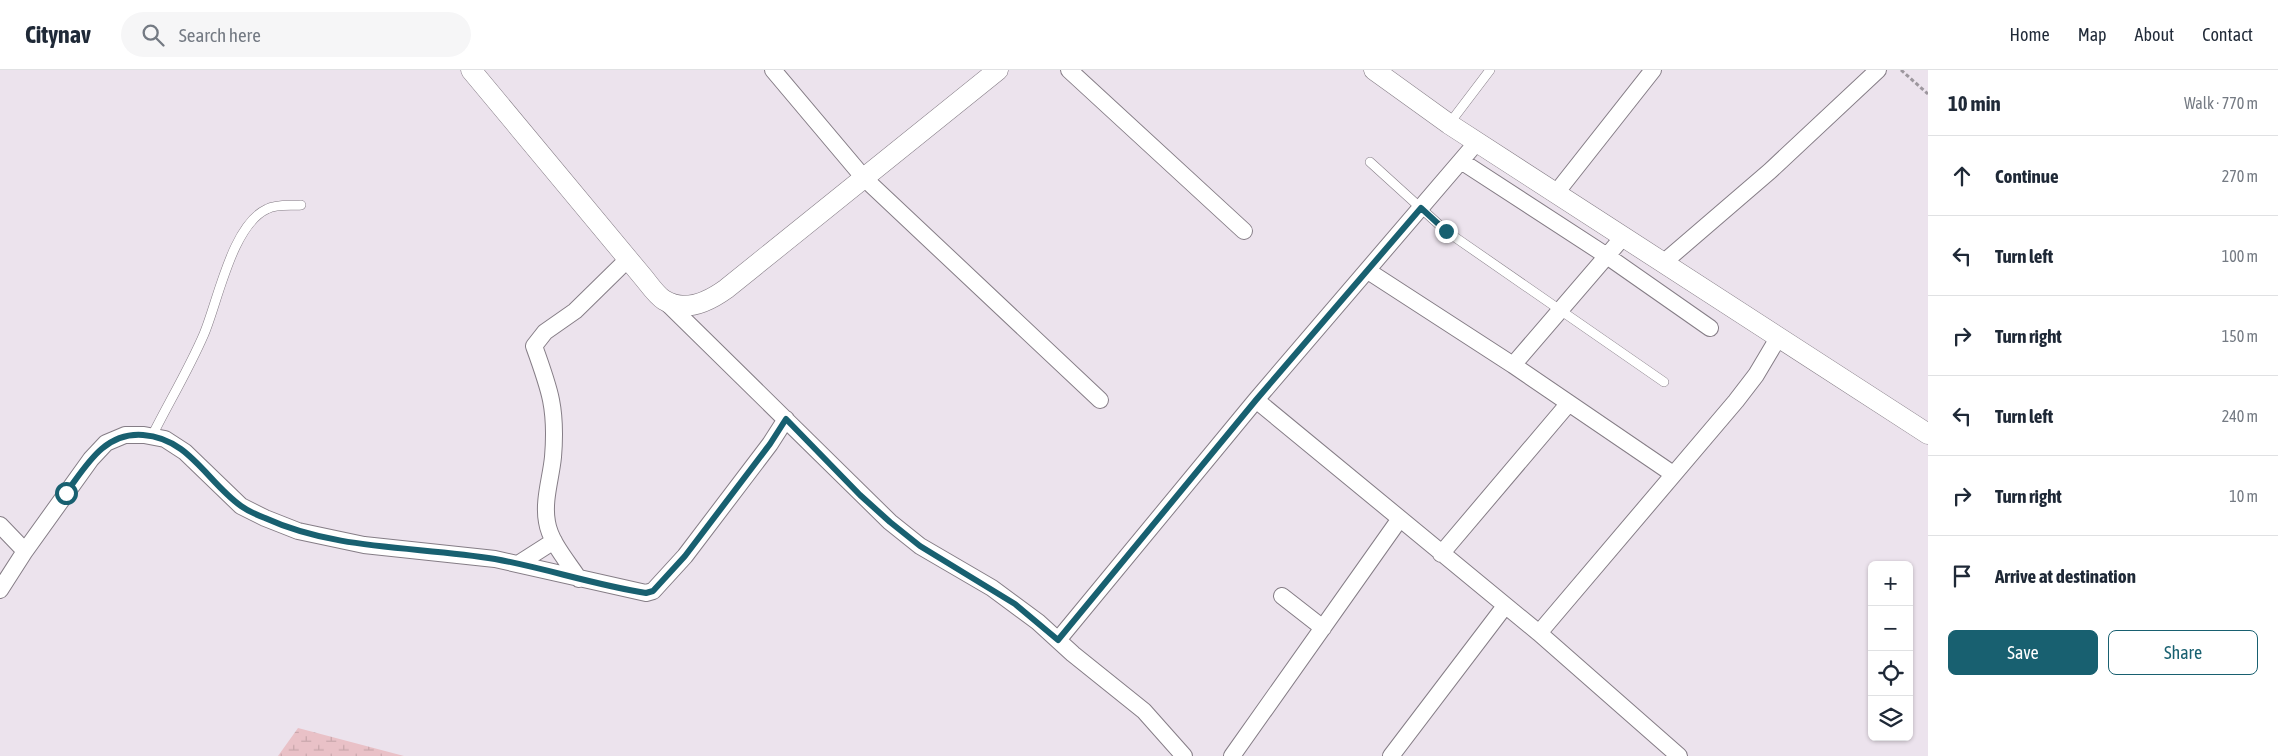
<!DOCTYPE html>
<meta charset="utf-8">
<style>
body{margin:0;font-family:"Asap Condensed",sans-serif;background:#f6f6f7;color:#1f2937}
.controls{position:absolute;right:15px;bottom:15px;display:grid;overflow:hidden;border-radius:8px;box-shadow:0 1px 4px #0004}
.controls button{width:45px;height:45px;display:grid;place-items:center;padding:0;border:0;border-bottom:1px solid #e0e1e3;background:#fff;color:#1f2937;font:25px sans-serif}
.stop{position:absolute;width:15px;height:15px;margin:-11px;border:4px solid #186070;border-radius:50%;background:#fff}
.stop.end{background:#186070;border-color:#fff;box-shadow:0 1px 5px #0008}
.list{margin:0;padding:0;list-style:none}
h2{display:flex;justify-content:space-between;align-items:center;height:65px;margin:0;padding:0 20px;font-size:21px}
h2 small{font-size:16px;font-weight:400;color:#747a83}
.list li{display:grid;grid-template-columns:32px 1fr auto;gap:15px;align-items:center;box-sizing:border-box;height:80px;padding:0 20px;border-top:1px solid #e0e1e3}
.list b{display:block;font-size:19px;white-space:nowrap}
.list em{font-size:16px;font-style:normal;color:#747a83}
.actions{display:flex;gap:10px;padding:15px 20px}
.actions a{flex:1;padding:11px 0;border:1px solid #186070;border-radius:8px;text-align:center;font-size:18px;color:#186070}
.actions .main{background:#186070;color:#fff}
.icon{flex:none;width:28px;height:28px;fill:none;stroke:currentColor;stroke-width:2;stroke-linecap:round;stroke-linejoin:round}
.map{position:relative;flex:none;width:1928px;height:686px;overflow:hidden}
header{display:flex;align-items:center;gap:30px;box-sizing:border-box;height:70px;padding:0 25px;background:#fff;border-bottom:1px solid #e0e1e3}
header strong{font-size:24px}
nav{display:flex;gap:28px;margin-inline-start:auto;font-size:18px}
.search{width:350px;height:45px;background:#f6f6f7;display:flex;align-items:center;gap:12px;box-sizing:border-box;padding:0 18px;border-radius:28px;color:#747a83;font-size:19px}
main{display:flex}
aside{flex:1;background:#fff}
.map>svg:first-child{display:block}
.wetland{fill:url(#wetland-marsh)}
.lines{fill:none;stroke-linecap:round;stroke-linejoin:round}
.service-casing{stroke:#857d86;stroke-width:10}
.minor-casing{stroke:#857d86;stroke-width:18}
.tertiary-casing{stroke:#857d86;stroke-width:21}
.path{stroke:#9d979e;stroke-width:3;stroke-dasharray:4 2.5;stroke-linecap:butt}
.service{stroke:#fff;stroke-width:9}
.minor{stroke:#fff;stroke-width:16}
.tertiary{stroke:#fff;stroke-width:20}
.route{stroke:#186070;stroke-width:6}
</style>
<header>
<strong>Citynav</strong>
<div class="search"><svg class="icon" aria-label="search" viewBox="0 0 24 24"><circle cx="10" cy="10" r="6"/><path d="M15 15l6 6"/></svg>Search here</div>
<nav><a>Home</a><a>Map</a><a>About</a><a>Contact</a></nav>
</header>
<main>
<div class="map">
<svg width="1928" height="686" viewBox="0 0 1928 686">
<defs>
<pattern id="wetland-marsh" width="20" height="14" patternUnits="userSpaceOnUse" patternTransform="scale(1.25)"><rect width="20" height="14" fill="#e9c1c7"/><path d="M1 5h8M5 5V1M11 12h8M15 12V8" fill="none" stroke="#c8a6ab"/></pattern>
</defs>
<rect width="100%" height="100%" fill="#ece3ed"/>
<!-- wetland -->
<path class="wetland" d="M 298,658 L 404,686 L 278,686 Z"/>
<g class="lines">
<!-- service casing -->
<g class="service-casing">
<path id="service" d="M 1449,54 L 1490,0
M 1370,92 L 1446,161 L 1664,312
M 152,366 C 169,332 189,299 204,264 C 218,231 232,155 267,139 C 276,134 291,136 301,135"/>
</g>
<!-- minor casing -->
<g class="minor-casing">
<path id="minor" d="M 773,0 L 864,108 L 1100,330
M 1069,0 L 1244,161
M 1461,91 L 1607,186 L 1710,258
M 1556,123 L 1653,0
M 1663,193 L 1770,101 L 1878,0
M 1368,201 L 1513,295 L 1673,404
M 665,231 L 890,452 L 920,476 L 992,518 L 1038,552 L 1073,584 L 1144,641 L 1184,686
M 1513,295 L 1624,166
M 1256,330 L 1539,563 L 1679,686
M 0,455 L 25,481
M 1441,484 L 1569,333
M 518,494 L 554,471
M 579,509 C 568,492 550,472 547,452 C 543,431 551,408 553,387 C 557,339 550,320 534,276 L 545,262 L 575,241 L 628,189
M 0,520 L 25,481 L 91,389 L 106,373 L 125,365 L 144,365 L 165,369 L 185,382 L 241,436 L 265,448 L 298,461 L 364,475 L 495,489 L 646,523 L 653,521 L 685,486 L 770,374 L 786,349
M 1282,526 L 1323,558
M 1539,563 L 1736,331 L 1756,305 L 1778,268
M 1058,570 L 1256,330 L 1477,72
M 1232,686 L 1399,450
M 1391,686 L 1505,536"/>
</g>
<!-- tertiary casing -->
<g class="tertiary-casing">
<path id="tertiary" d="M 471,0 L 643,207 C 649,214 656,225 664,230 C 685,243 708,232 726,219 L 998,0
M 1374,0 L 1449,54 L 1928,364"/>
</g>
<!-- path -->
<path class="path" d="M 1901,0 L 1928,24"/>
<!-- service -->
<use href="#service" class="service"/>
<!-- minor -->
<use href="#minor" class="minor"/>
<!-- tertiary -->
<use href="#tertiary" class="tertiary"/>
</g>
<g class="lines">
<!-- route -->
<path class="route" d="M 66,423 C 86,396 104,362 143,365 C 189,368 207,412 241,436 C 248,441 257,445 265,448 C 337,481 418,476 495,489 C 545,498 595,515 646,523 L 653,521 L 685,486 L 770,374 L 786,349 L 860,425 L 890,452 L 920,476 L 1015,534 L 1058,570 L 1256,330 L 1421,138 L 1446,161"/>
</g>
</svg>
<div class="controls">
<button>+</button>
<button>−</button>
<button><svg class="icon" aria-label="locate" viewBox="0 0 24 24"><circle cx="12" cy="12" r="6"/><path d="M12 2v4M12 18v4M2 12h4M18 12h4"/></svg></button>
<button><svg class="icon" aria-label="layers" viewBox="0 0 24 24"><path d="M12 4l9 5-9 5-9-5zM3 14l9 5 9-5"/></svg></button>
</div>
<div class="stop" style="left:66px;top:423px"></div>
<div class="stop end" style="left:1446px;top:161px"></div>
</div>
<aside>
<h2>10 min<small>Walk · 770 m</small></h2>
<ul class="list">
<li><svg class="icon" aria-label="ahead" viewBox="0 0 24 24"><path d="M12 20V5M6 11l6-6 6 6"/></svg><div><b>Continue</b></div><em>270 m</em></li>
<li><svg class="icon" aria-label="left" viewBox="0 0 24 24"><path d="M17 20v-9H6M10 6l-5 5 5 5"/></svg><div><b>Turn left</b></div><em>100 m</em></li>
<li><svg class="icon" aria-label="right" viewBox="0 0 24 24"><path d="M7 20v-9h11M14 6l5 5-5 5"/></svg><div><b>Turn right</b></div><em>150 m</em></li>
<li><svg class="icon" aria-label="left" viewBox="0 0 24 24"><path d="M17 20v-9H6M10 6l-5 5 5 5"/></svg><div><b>Turn left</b></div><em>240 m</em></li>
<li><svg class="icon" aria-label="right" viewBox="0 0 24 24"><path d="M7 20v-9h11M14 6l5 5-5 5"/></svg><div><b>Turn right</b></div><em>10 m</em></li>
<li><svg class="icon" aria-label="arrive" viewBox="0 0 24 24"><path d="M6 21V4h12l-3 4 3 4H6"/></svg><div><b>Arrive at destination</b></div></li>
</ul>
<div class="actions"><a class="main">Save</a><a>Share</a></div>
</aside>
</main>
